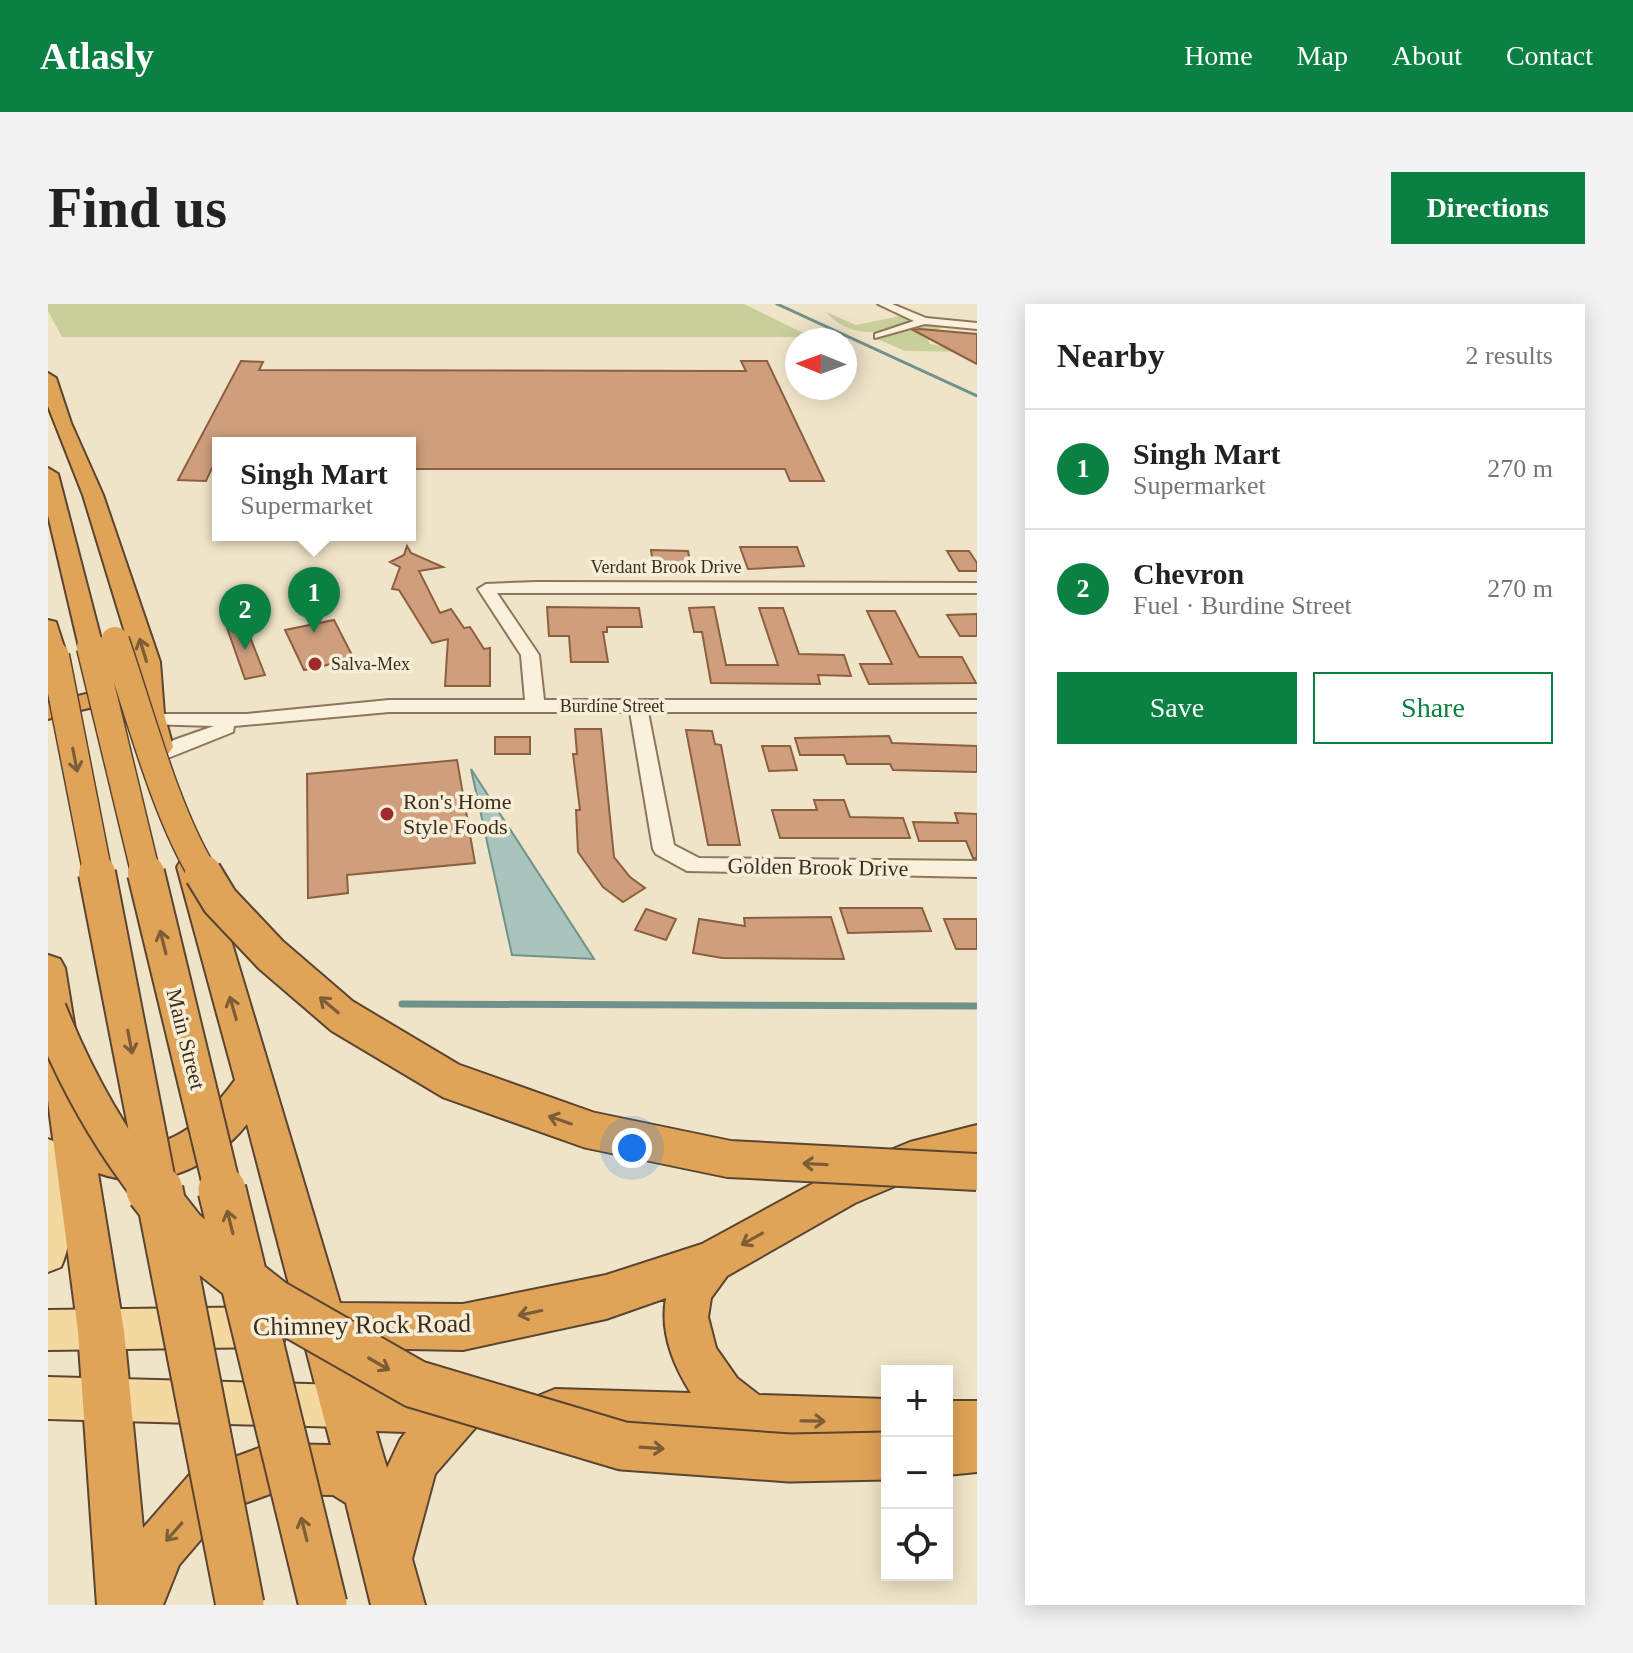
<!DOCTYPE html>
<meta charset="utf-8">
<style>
body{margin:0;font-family:"Times New Roman",serif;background:#f2f2f2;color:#222}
.controls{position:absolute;right:24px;bottom:24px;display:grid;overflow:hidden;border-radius:0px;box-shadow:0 4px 20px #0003}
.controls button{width:72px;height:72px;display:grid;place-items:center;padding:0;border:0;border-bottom:2px solid #e0e0e0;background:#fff;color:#222;font:40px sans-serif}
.compass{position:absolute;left:737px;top:24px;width:72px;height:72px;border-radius:50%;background:#fff;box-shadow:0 4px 20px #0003;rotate:271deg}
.you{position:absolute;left:584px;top:844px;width:28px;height:28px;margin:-20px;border:6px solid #fff;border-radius:50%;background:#1a73e8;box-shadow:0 0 0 12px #1a73e833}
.badge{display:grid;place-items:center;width:52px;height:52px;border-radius:50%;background:#0b8043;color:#fff;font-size:26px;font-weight:700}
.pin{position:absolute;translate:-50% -66px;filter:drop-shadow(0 2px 4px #0008)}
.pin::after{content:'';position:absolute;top:42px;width:28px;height:24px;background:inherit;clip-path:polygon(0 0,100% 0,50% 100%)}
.popup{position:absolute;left:164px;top:133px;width:204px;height:104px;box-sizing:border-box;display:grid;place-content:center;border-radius:0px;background:#fff;filter:drop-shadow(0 2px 6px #0005);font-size:26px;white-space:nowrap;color:#767676}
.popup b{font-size:30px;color:#222}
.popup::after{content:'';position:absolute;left:50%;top:100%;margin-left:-16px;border:16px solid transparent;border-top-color:#fff}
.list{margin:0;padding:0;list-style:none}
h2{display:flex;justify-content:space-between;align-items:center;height:104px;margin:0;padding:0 32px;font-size:34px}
h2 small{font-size:26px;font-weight:400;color:#767676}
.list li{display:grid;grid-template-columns:52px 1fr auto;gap:24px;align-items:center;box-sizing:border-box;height:120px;padding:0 32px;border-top:2px solid #e0e0e0}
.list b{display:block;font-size:30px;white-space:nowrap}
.list p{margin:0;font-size:26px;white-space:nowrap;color:#767676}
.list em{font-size:26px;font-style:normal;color:#767676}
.actions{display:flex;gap:16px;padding:24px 32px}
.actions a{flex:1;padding:18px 0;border:2px solid #0b8043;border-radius:0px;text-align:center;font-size:28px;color:#0b8043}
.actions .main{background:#0b8043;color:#fff}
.icon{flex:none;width:44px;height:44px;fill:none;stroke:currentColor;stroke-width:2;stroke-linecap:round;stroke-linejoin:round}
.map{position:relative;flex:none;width:929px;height:1301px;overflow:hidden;border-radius:0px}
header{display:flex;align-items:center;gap:48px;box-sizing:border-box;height:112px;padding:0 40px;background:#0b8043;color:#fff}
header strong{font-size:38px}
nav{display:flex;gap:44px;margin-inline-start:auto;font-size:28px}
.intro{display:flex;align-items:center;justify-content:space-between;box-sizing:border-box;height:192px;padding:0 48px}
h1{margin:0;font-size:56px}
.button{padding:20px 36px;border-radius:0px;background:#0b8043;color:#fff;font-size:28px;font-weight:700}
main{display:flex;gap:48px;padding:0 48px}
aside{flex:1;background:#fff;border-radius:0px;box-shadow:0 4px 20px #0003}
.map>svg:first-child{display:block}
.green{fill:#c9cf9b}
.water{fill:#a9c4bc;stroke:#6f938a;stroke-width:2}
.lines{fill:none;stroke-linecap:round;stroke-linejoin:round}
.stream-far1{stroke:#6f938a;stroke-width:3}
.stream{stroke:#6f938a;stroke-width:7}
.building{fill:#cf9f7d;stroke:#8d5f41;stroke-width:2}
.minor-casing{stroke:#8d765c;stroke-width:4}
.major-casing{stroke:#5b4430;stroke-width:4}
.highway-casing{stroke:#5b4430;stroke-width:4}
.minor{fill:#faf1dc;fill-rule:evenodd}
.major{fill:#f3d9a0;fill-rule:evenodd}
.highway{fill:#e0a458;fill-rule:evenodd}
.highway-bridge-far2-casing{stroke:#5b4430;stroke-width:31;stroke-linecap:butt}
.highway-bridge-far1-casing{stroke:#5b4430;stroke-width:40;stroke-linecap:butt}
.highway-bridge-casing{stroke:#5b4430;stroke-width:51;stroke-linecap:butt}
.highway-bridge-far2{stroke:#e0a458;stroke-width:28}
.highway-bridge-far1{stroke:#e0a458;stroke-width:36}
.highway-bridge{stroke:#e0a458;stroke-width:47}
.oneway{stroke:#7e5d36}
.poi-dot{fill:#9e2a2b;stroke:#f7eed8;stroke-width:3}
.labels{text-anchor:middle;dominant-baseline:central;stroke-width:7;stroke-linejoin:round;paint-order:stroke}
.far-street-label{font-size:18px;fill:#3d2e20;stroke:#f7eed8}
.far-poi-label{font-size:18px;fill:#3d2e20;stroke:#f7eed8;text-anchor:start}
.poi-label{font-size:22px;fill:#3d2e20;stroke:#f7eed8;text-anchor:start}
.street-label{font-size:22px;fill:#3d2e20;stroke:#f7eed8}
.near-street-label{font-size:26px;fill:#3d2e20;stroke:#f7eed8}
</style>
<header>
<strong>Atlasly</strong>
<nav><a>Home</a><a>Map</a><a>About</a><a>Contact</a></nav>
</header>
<div class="intro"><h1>Find us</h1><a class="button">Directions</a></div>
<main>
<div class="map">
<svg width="929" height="1301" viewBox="0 0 929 1301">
<rect width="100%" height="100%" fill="#f0e4c8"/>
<!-- green -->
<path class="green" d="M 0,0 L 696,0 L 763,33 L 14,33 L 0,7 Z
M 778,8 L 808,21 L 852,12 L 863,16 C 839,34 798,33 778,8 Z
M 884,20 L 894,22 L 880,37 L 882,40 L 926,48 L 857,47 L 829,35 Z"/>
<!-- water -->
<path class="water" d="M 423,465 L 546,655 L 464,651 Z"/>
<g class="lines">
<!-- stream-far1 -->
<path class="stream-far1" d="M 729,0 L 929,92"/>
<!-- stream -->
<path class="stream" d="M 354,700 L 929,702"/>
</g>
<!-- building -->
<path class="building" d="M 872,25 L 929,30 L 929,60 L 865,26 Z
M 193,57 L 215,58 L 211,66 L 698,67 L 693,57 L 719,57 L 776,177 L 742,177 L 737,165 L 362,165 L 362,139 L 170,139 L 170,164 L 164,164 L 158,177 L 130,176 Z
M 359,242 L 363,249 L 395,263 L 371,267 L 392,309 L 403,305 L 416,324 L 422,323 L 436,345 L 442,344 L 442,382 L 397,382 L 400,335 L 384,339 L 351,286 L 344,285 L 352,263 L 342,258 L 356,251 Z
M 692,243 L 749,243 L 756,262 L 700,265 Z
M 603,246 L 640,247 L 644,268 L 606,268 Z
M 899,247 L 921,247 L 929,259 L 929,267 L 911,267 Z
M 499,303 L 591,304 L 594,323 L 559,323 L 559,328 L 555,328 L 560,358 L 523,358 L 521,332 L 501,332 Z
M 666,303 L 678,361 L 730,361 L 711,304 L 735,304 L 751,350 L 796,351 L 803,372 L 770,371 L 772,380 L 663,379 L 654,328 L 646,328 L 641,304 Z
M 819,307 L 847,307 L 871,353 L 914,353 L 928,379 L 821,380 L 812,360 L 844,360 Z
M 929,310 L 929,332 L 912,332 L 899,311 Z
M 286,316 L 306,355 L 256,366 L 237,326 Z
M 196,318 L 217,371 L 197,375 L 178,321 Z
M 527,425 L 553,425 L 566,553 L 582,573 L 597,584 L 575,598 L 555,583 L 530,548 L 528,506 L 532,506 L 525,450 L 529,450 Z
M 638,426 L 664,427 L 667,440 L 673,441 L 692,541 L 660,541 Z
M 841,432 L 844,439 L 929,442 L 929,468 L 845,466 L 842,460 L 799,460 L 796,451 L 752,451 L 747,434 Z
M 447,433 L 482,433 L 482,450 L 447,450 Z
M 714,442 L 742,442 L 749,466 L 721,467 Z
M 409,456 L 427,559 L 299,571 L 300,589 L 260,594 L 259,470 Z
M 766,496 L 796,496 L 802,513 L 855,514 L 862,534 L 732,534 L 724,506 L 769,506 Z
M 907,509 L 929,510 L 929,554 L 925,554 L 918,537 L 871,537 L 865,518 L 910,519 Z
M 792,604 L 874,604 L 883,627 L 800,629 Z
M 598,605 L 628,615 L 618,636 L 587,626 Z
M 783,613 L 796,655 L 674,654 L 645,649 L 651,615 L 697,622 L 696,614 Z
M 896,615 L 929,615 L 929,645 L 908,645 Z"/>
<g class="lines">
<!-- minor casing -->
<g class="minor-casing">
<path id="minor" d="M 830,0 L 844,0 L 878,14 L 929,19 L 929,25 L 877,20 L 827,34 L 827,30 L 866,17 Z
M 488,278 L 929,279 L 929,289 L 449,289 L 491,351 L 496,396 L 929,396 L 929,408 L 600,408 L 626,541 L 651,554 L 929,557 L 929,573 L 639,567 L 608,550 L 605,545 L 582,408 L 341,408 L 186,422 L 185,428 L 120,454 L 113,456 L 103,450 L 126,436 L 166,422 L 97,420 L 95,416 L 104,410 L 199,410 L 341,396 L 477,396 L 473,351 L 430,285 L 438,280 Z"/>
</g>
<!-- major casing -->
<g class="major-casing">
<path id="major" d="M 0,835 L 13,840 C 28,873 28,929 13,963 L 0,968 Z
M 222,1003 L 236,1009 L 242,1023 L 236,1037 L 222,1043 L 0,1046 L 0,1006 Z
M 0,1073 L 295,1081 L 310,1087 L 316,1102 L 310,1117 L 295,1123 L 0,1115 Z"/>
</g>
<!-- highway casing -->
<g class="highway-casing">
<path id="highway" d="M 0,69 L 8,74 L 23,119 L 55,191 L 112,358 L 116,410 L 125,443 L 121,449 L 111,451 L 101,449 C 94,438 96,424 90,413 C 78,388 20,410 0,415 L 0,399 L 55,386 L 88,389 L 86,358 L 35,191 L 0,102 Z
M 0,164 L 10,170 L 55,343 L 52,348 L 34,348 L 31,343 L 0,211 Z
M 0,316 L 8,318 L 19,352 L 16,357 L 0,358 Z
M 145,552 L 156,555 L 161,563 L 292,999 L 415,1000 L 558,971 L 654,940 L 777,873 L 862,838 L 929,821 L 929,857 L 880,868 L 807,899 L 679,972 L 663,994 L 660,1013 L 668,1044 L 689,1074 L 711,1091 L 839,1095 L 839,1143 L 507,1133 L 490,1126 L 483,1109 L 490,1092 L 507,1085 L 643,1089 C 625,1061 612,1027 618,994 L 558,1015 L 415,1046 L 305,1044 L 315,1079 L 411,1082 L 428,1089 L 435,1106 L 428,1123 L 387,1170 L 364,1255 L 377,1301 L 323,1301 L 298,1199 L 285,1191 L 222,1190 L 178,1206 L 131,1261 L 115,1301 L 49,1301 L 30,1027 L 0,796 L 0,651 L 12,655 L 17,664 L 43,823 C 102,865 151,826 187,776 L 129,563 L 134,555 ZM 199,820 L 283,1141 L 222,1140 L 143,1169 L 95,1224 L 76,1027 L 50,869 C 106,889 164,864 199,820 ZM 328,1127 L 358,1128 L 352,1136 L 339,1164 Z
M 899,1097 L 929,1097 L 929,1168 L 899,1171 Z"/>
</g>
<!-- minor -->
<use href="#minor" class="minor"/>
<!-- major -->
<use href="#major" class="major"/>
<!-- highway -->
<use href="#highway" class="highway"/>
<!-- highway-bridge-far2 casing -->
<g class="highway-bridge-far2-casing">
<path id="highway-bridge-far2" d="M 67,337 C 92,409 117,508 156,571
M 43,343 L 98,571
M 7,352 L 50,571"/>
</g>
<!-- highway-bridge-far1 casing -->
<g class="highway-bridge-far1-casing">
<path id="highway-bridge-far1" d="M 49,569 L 111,888
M 98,569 L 175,888
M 155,569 L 172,597 L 223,651 L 294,712 L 403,777 L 541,826 L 681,855 L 929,868
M 0,706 C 26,772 59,832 103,888"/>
</g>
<!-- highway-bridge casing -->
<g class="highway-bridge-casing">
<path id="highway-bridge" d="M 102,886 L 135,928 L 225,999 L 367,1080 L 575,1142 L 742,1154 L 839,1152
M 111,886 L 192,1301
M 174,886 L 275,1301"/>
</g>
<!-- highway-bridge-far2 -->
<use href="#highway-bridge-far2" class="highway-bridge-far2"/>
<!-- highway-bridge-far1 -->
<use href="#highway-bridge-far1" class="highway-bridge-far1"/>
<!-- highway-bridge -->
<use href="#highway-bridge" class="highway-bridge"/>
</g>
<!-- one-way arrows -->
<defs><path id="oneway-shaft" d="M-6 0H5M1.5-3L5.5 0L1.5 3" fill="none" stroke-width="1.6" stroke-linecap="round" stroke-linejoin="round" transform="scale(2)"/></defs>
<g class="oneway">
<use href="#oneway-shaft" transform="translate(95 346) rotate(-107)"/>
<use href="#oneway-shaft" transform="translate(27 456) rotate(79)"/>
<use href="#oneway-shaft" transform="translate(115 638) rotate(-104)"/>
<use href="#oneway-shaft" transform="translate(281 701) rotate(-140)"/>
<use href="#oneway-shaft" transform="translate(185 704) rotate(-106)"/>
<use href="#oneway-shaft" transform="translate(82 738) rotate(79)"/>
<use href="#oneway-shaft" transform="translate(512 816) rotate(-161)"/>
<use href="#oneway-shaft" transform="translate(767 860) rotate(-177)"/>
<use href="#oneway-shaft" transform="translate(182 918) rotate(-104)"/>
<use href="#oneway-shaft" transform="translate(704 935) rotate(151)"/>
<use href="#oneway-shaft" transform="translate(482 1009) rotate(168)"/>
<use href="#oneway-shaft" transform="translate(331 1060) rotate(30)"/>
<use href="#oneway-shaft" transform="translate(765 1117) rotate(1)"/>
<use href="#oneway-shaft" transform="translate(604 1144) rotate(4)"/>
<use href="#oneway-shaft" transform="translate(256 1225) rotate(-104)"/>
<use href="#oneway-shaft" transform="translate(126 1228) rotate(131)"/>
</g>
<!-- markers -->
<g class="poi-dot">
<circle cx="267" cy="360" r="8"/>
<circle cx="339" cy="510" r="8"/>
</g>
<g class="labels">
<!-- far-street labels -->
<g class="far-street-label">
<text x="618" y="263">Verdant Brook Drive</text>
<text x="564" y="402">Burdine Street</text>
</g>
<!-- far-poi labels -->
<g class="far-poi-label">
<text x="283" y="360">Salva-Mex</text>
</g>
<!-- poi labels -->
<g class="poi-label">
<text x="355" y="497">Ron's Home<tspan x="355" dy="25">Style Foods</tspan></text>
</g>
<!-- street labels -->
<g class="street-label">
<text transform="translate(770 563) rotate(1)">Golden Brook Drive</text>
<text transform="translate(138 735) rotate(76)">Main Street</text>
</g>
<!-- near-street labels -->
<g class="near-street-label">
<text transform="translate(314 1021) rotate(-1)">Chimney Rock Road</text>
</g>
</g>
</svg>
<div class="controls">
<button>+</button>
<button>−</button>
<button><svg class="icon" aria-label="locate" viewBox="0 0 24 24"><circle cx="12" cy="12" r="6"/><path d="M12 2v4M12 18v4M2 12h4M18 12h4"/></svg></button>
</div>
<svg class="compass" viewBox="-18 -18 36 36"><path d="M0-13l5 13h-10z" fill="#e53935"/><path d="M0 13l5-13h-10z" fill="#767676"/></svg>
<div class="you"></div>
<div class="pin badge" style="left:266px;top:329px">1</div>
<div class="popup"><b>Singh Mart</b>Supermarket</div>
<div class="pin badge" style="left:197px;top:346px">2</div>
</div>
<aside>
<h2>Nearby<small>2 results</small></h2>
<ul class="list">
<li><span class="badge">1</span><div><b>Singh Mart</b><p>Supermarket</p></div><em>270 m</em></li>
<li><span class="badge">2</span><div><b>Chevron</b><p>Fuel · Burdine Street</p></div><em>270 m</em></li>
</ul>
<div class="actions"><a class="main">Save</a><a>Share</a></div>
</aside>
</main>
